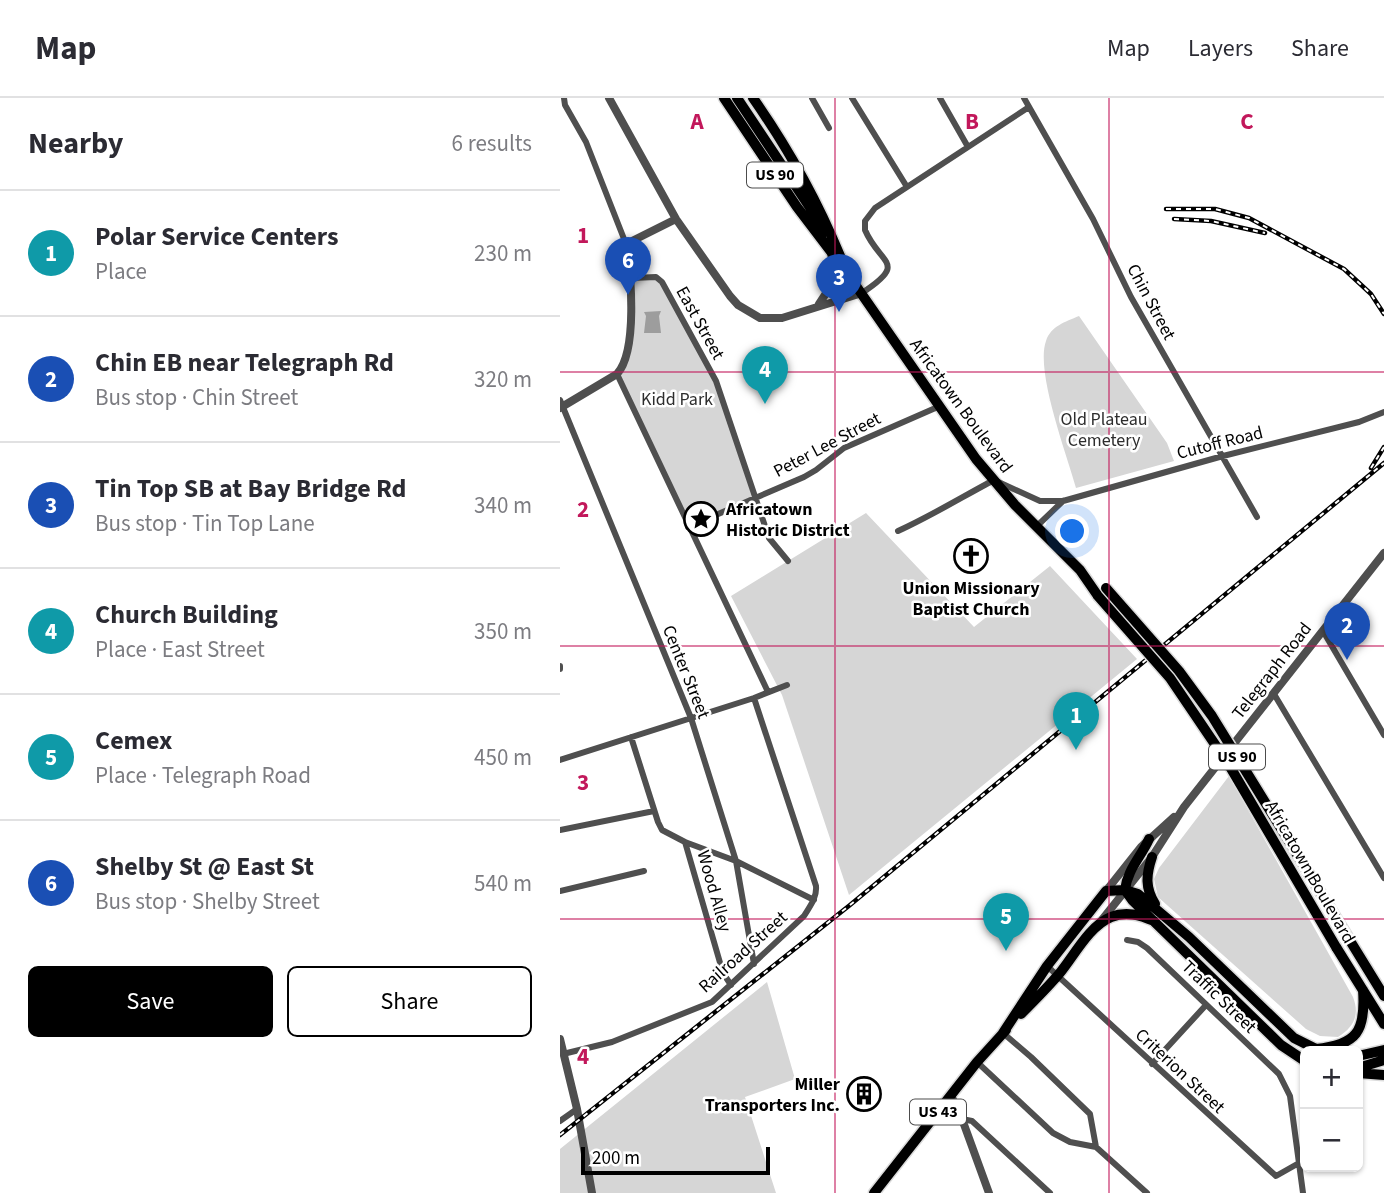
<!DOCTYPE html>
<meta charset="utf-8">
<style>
body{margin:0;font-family:"Source Sans 3",sans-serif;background:#f7f7f7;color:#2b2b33}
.controls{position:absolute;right:21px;bottom:21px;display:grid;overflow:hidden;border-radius:10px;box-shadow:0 2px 5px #0004}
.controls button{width:63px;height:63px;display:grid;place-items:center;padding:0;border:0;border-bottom:2px solid #e1e1e2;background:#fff;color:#2b2b33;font:35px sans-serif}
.scale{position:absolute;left:21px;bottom:18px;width:189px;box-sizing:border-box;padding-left:7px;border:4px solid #000;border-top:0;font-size:19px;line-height:24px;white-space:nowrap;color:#000;-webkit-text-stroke:5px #fff;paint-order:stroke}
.you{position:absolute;left:513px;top:434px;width:24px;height:24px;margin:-18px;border:5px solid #fff;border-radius:50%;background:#1a73e8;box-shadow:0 0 0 10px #1a73e833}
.badge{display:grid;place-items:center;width:46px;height:46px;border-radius:50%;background:#000;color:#fff;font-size:23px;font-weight:700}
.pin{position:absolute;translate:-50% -58px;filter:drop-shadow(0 2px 4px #0008)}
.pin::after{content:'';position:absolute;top:37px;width:24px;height:21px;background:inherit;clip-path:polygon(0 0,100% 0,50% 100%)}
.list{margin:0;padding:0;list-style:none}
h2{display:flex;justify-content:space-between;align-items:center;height:91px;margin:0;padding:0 28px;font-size:30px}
h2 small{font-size:23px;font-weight:400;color:#7c7c81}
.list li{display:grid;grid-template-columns:46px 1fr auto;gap:21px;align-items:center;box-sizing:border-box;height:126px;padding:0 28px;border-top:2px solid #e1e1e2}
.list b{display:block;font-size:26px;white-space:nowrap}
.list p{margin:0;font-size:23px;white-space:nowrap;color:#7c7c81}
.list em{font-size:23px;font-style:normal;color:#7c7c81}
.actions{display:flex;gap:14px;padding:21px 28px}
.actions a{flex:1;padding:16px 0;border:2px solid #000;border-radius:10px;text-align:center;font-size:24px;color:#000}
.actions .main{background:#000;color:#fff}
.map{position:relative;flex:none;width:824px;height:1095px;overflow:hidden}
header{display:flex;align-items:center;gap:42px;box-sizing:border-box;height:98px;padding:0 35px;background:#fff;border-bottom:2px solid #e1e1e2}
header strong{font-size:33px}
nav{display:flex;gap:38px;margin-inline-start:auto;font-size:24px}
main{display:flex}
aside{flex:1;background:#fff}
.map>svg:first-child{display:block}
.green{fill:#d6d6d6}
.water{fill:#9d9d9d}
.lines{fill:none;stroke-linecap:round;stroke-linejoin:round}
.primary-casing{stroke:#dbdbdb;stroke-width:13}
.minor{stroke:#4f4f4f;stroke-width:6}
.tertiary{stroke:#4f4f4f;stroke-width:8}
.primary{stroke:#000;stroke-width:10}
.rail-casing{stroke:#000;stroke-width:4.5}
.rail{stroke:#fff;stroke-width:2;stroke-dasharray:5;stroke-linecap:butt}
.primary-bridge-casing{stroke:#dbdbdb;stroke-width:13;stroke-linecap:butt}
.primary-bridge{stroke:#000;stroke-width:10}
.grid{fill:none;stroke:#c2185b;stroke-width:2;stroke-opacity:0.55}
.labels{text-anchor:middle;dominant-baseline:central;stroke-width:5;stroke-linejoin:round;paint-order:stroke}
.shield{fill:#fff;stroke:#4c4c4c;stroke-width:2}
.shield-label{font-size:16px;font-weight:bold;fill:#000}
.street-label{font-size:18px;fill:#000;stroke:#fff}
.park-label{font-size:18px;fill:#2d2d2d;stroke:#fff}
.poi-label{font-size:18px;font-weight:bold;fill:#000;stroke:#fff;text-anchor:start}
.grid-label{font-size:23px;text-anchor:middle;font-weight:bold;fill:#c2185b;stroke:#fff;stroke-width:5;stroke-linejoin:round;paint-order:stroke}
</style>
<header>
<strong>Map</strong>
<nav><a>Map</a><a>Layers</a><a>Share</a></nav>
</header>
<main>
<aside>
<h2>Nearby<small>6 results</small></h2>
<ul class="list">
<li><span class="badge" style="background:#0f9aa8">1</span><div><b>Polar Service Centers</b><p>Place</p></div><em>230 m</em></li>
<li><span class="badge" style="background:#1a4fb4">2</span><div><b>Chin EB near Telegraph Rd</b><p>Bus stop · Chin Street</p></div><em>320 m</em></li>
<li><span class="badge" style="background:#1a4fb4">3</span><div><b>Tin Top SB at Bay Bridge Rd</b><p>Bus stop · Tin Top Lane</p></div><em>340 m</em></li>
<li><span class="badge" style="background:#0f9aa8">4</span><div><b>Church Building</b><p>Place · East Street</p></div><em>350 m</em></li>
<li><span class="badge" style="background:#0f9aa8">5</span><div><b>Cemex</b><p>Place · Telegraph Road</p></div><em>450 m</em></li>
<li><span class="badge" style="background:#1a4fb4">6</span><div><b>Shelby St @ East St</b><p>Bus stop · Shelby Street</p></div><em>540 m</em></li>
</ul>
<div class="actions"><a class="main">Save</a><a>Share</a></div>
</aside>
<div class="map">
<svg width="824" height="1095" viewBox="0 0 824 1095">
<rect width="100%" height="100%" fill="#fff"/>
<!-- green -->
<path class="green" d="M 96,179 L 156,283 L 194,399 L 128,429 L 57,276 L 63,268 L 72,180 Z
M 519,218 L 607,345 L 614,363 L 516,390 C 507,357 475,273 486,243 C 491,228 505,224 519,218 Z
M 306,415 L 414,529 L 490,468 L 577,561 L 289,797 L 222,597 L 171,498 Z
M 669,678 L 793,899 C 800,917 794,929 778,939 L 760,938 L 746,931 L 598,799 L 594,781 L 599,770 Z
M 207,884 L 235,981 L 185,999 L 216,1095 L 0,1095 L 0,1051 Z"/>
<!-- water -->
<path class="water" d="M 101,213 L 99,218 L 101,235 L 84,235 L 86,218 L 84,214 Z"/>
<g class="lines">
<!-- primary casing -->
<g class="primary-casing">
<path id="primary" d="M 164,0 L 237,109 L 285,172 L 416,361 L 455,407 L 520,472 L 538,498
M 177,0 L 253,114 L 263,135
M 193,0 C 228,50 257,102 280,158
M 589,741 C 581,759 567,772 565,792 L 573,803 L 721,947 L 745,963
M 592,759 C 586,777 585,790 595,806
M 789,841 L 824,898
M 776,849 L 824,926
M 461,916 C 474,903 487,890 499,876 C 514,858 529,828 551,819 C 566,813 580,817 594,823
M 443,935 L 487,868 L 546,793 L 565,792 L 578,796 L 629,839 L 734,940 L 760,953
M 756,951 C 797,947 806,933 803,892
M 798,958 L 824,952
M 798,970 L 824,962
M 798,975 L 824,977
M 314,1095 L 417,964 L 446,932"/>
</g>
<!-- minor -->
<path class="minor" d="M 4,0 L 5,7 L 26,44 L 66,146
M 252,0 L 269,30
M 292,0 L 347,89
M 380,0 L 408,49
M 464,0 L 533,121 L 571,199 L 697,419
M 72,180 L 96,179 L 102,184 L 156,283 L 209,440 L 228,463
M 302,195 C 349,164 320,167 305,132 L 305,123 L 315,110 L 469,9
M 57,276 L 208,594
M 0,302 L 131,620 L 176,763 L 194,866
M 477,428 L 503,403
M 128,429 L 244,379 L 256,372 L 284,350 L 380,308
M 338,433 C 371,418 402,399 434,382 L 480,403 L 503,403 L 663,358 L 799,324 L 824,314
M 763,533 L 824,637
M 0,568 L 0,571
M 714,596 L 824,780
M 71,639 L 98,724 L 102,732 L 125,744 L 163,875 L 171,887
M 0,662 L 194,600 L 227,587
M 0,732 L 94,713
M 125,744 L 176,763 L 254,802
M 0,793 L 84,773
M 567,842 L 578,844 L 587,850 L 719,976 L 730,998 L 743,1095
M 487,868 L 716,1078 L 739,1065
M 443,935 L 471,959 L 530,1016 L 536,1049
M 3,956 L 52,944 L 152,904 L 244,818 C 250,808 257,800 256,788 L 194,600
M 417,964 L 493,1035 L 510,1044 L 536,1049
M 592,966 L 646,907
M 392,997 L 402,1021 L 412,1023 L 490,1095
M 0,1023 L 17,1011
M 536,1049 L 587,1095"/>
<!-- tertiary -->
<path class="tertiary" d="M 49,0 L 116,121 L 170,198 L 178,207 L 200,220 L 222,220 L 302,195
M 259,206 L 274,183 L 271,154
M 0,310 L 57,276 C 78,253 71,176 66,146 L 116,121
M 546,793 L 581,749 L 614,719
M 541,823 L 592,759 L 624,709 L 824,455
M 0,941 L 17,1011 L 32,1095
M 402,1021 L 429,1095"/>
<!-- primary -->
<use href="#primary" class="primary"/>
<!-- rail casing -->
<g class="rail-casing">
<path id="rail" d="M 606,111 L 655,111 L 689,120 L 784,171 L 811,196 L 824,216
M 614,121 L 651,123 L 705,135
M 811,370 L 824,349
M 0,1037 L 290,807 L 824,365"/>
</g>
<!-- rail -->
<use href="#rail" class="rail"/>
<!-- primary-bridge casing -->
<g class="primary-bridge-casing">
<path id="primary-bridge" d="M 546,490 L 619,573 L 652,618 L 789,841
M 538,498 L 610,580 L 669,667 L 776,849"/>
</g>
<!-- primary-bridge -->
<use href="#primary-bridge" class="primary-bridge"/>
</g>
<!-- grid -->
<path class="grid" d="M 275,0 L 275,1095M 549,0 L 549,1095M 0,274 L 824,274M 0,548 L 824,548M 0,821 L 824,821"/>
<!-- icons -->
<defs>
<g id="sight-ring" transform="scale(1.75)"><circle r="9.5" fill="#fff" stroke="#000" stroke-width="1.5"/><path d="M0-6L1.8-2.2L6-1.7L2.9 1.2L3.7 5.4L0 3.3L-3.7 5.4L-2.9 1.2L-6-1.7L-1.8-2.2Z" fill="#000"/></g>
<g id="church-ring" transform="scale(1.75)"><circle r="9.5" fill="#fff" stroke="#000" stroke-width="1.5"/><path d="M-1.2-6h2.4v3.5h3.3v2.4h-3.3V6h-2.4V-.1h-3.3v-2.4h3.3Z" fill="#000"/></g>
<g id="building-ring" transform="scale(1.75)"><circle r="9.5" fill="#fff" stroke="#000" stroke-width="1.5"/><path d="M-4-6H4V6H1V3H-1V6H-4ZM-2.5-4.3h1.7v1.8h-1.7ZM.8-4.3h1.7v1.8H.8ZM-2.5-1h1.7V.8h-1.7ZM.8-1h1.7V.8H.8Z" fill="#000"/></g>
</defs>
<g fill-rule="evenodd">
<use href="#sight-ring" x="141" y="421"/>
<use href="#church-ring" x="411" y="458"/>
<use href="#building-ring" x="304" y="996"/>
</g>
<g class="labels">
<!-- shield labels -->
<g class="shield">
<rect x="187" y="64.5" width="56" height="25" rx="5"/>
<rect x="649" y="646.5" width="56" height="25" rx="5"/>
<rect x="350" y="1001.5" width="56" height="25" rx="5"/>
</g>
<g class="shield-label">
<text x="215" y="77">US 90</text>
<text x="677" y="659">US 90</text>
<text x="378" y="1014">US 43</text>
</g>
<!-- street labels -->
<g class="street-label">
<text transform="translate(591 204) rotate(62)">Chin Street</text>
<text transform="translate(140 225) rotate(61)">East Street</text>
<text transform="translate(401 308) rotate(54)">Africatown Boulevard</text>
<text transform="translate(660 345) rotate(-14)">Cutoff Road</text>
<text transform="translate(267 347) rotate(-28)">Peter Lee Street</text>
<text transform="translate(712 573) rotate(-52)">Telegraph Road</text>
<text transform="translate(126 574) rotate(68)">Center Street</text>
<text transform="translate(750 774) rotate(60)">Africatown Boulevard</text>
<text transform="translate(154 793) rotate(74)">Wood Alley</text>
<text transform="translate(183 854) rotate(-42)">Railroad Street</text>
<text transform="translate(659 899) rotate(44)">Traffic Street</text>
<text transform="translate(620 973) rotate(43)">Criterion Street</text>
</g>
<!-- park labels -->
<g class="park-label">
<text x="117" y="301">Kidd Park</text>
<text x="544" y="321">Old Plateau<tspan x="544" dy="21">Cemetery</tspan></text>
</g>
<!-- poi labels -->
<g class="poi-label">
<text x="166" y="411">Africatown<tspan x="166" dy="21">Historic District</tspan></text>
<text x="411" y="490" text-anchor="middle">Union Missionary<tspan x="411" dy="21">Baptist Church</tspan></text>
<text x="280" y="986" text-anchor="end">Miller<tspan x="280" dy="21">Transporters Inc.</tspan></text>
</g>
</g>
<g class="grid-label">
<text x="137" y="31">A</text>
<text x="412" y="31">B</text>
<text x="687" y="31">C</text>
<text x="23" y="145">1</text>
<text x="23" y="419">2</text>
<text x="23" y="692">3</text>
<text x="23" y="966">4</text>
</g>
</svg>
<div class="controls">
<button>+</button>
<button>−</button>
</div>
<div class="scale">200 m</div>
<div class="you"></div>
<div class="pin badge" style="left:516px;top:652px;background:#0f9aa8">1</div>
<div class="pin badge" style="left:787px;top:562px;background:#1a4fb4">2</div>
<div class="pin badge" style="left:279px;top:214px;background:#1a4fb4">3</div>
<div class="pin badge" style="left:205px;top:306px;background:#0f9aa8">4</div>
<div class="pin badge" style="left:446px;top:853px;background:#0f9aa8">5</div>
<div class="pin badge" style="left:68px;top:197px;background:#1a4fb4">6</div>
</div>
</main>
